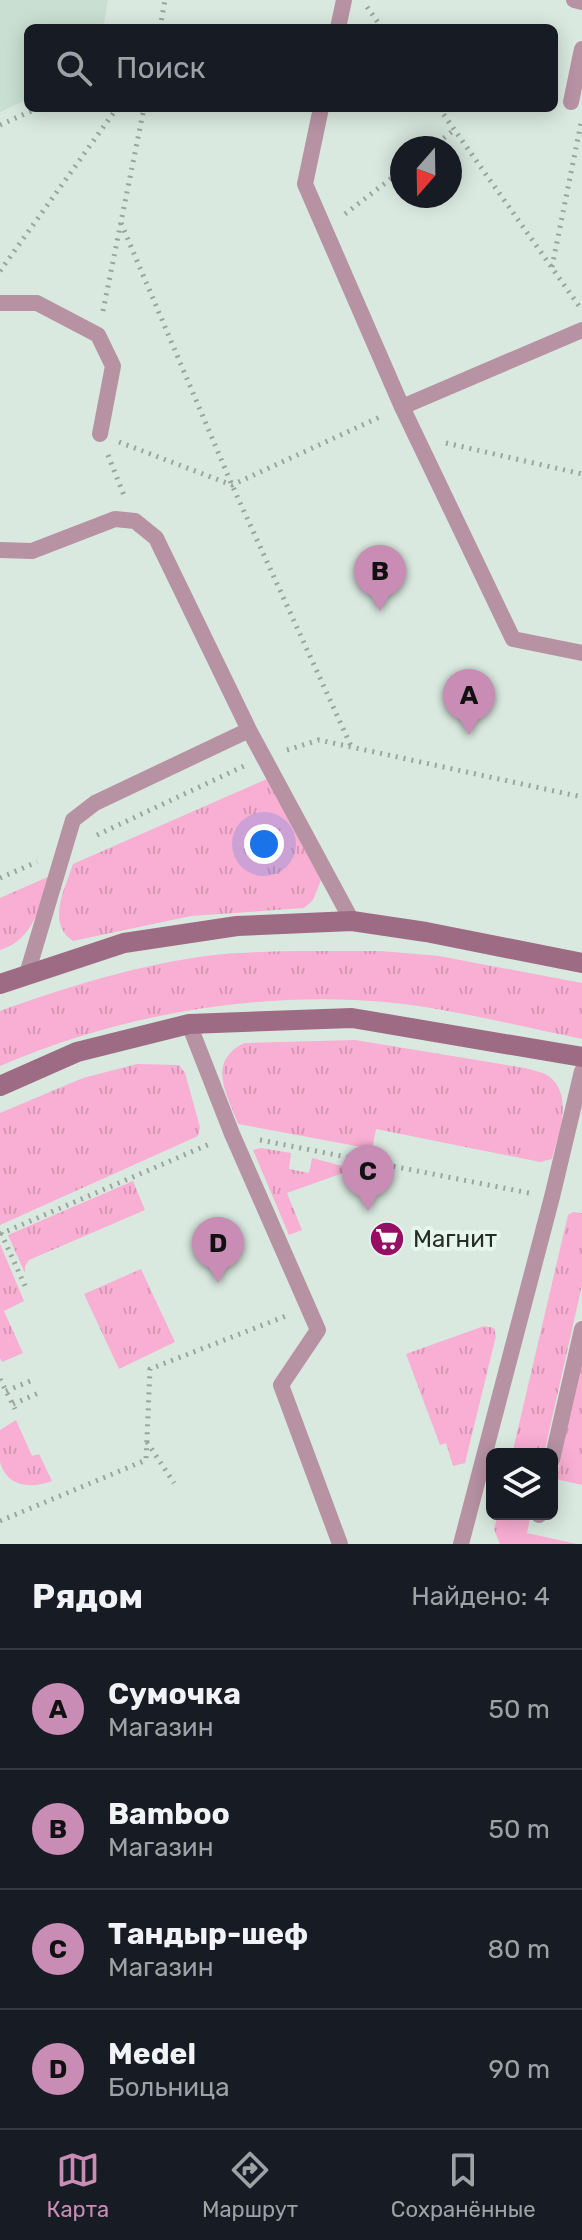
<!DOCTYPE html>
<html lang="ru">
<meta charset="utf-8">
<style>
body{margin:0;font-family:Rubik,sans-serif;background:#242831;color:#f1f3f6}
.controls{position:absolute;right:24px;bottom:24px;display:grid;overflow:hidden;border-radius:12px;box-shadow:0 4px 20px #0003}
.controls button{width:72px;height:72px;display:grid;place-items:center;padding:0;border:0;border-bottom:2px solid #363941;background:#171b24;color:#f1f3f6;font:40px sans-serif}
.compass{position:absolute;left:390px;top:136px;width:72px;height:72px;border-radius:50%;background:#171b24;box-shadow:0 4px 20px #0003;rotate:200deg}
.you{position:absolute;left:264px;top:844px;width:28px;height:28px;margin:-20px;border:6px solid #fff;border-radius:50%;background:#1a73e8;box-shadow:0 0 0 12px #1a73e833}
.badge{display:grid;place-items:center;width:52px;height:52px;border-radius:50%;background:#c88cb5;color:#111;font-size:26px;font-weight:700}
.pin{position:absolute;translate:-50% -66px;filter:drop-shadow(0 2px 4px #0008)}
.pin::after{content:'';position:absolute;top:42px;width:28px;height:24px;background:inherit;clip-path:polygon(0 0,100% 0,50% 100%)}
.list{margin:0;padding:0;list-style:none}
h2{display:flex;justify-content:space-between;align-items:center;height:104px;margin:0;padding:0 32px;font-size:34px}
h2 small{font-size:26px;font-weight:400;color:#9ea1a6}
.list li{display:grid;grid-template-columns:52px 1fr auto;gap:24px;align-items:center;box-sizing:border-box;height:120px;padding:0 32px;border-top:2px solid #363941}
.list b{display:block;font-size:30px;white-space:nowrap}
.list p{margin:0;font-size:26px;white-space:nowrap;color:#9ea1a6}
.list em{font-size:26px;font-style:normal;color:#9ea1a6}
.icon{flex:none;width:44px;height:44px;fill:none;stroke:currentColor;stroke-width:2;stroke-linecap:round;stroke-linejoin:round}
.map{position:relative;flex:none;width:582px;height:1544px;overflow:hidden}
.search{position:absolute;background:#171b24;box-shadow:0 4px 20px #0003;left:24px;right:24px;top:24px;height:88px;display:flex;align-items:center;gap:20px;box-sizing:border-box;padding:0 28px;border-radius:12px;color:#9ea1a6;font-size:30px}
.sheet{height:584px;background:#171b24}
nav{display:flex;justify-content:space-around;align-items:center;box-sizing:border-box;height:112px;border-top:2px solid #363941;background:#171b24;font-size:22px;color:#9ea1a6}
nav a{display:grid;justify-items:center;gap:4px}
nav .on{color:#c88cb5}
.map>svg:first-child{display:block}
.built{fill:#c8dfd2}
.grass{fill:url(#grass-tufts)}
.lines{fill:none;stroke-linecap:round;stroke-linejoin:round}
.path{stroke:#99a59d;stroke-width:5;stroke-dasharray:2 6;stroke-linecap:butt}
.lane{stroke:#b692a3;stroke-width:16}
.secondary{stroke:#9d6b83;stroke-width:20}
.labels{text-anchor:middle;dominant-baseline:central;stroke-width:8;stroke-linejoin:round;paint-order:stroke}
.poi-label{font-size:24px;fill:#262c28;stroke:#e6f6ec;text-anchor:start}
</style>
<div class="map">
<svg width="582" height="1544" viewBox="0 0 582 1544">
<defs>
<pattern id="grass-tufts" width="24" height="20" patternUnits="userSpaceOnUse" patternTransform="scale(2)"><rect width="24" height="20" fill="#f9aed3"/><path d="M3 7l-1-3M5 7V3M7 7l1-3M15 17l-1-3M17 17v-4M19 17l1-3" fill="none" stroke="#d596b5"/></pattern>
</defs>
<rect width="100%" height="100%" fill="#d9e9df"/>
<!-- built -->
<path class="built" d="M 0,0 L 108,0 L 103,28 L 28,28 L 28,99 L 0,112 Z"/>
<!-- grass -->
<path class="grass" d="M 267,779 L 321,880 L 313,900 L 304,908 L 191,916 L 73,941 C 46,923 65,889 73,864 Z
M 50,876 C 40,905 34,940 0,950 L 0,898 Z
M 294,951 L 381,951 L 439,956 L 582,983 L 582,1039 C 508,1024 431,1003 355,1000 C 234,995 111,1018 0,1066 L 0,1011 C 69,986 141,964 214,955 C 240,952 267,952 294,951 Z
M 355,1040 L 525,1068 C 532,1070 544,1072 550,1077 C 574,1097 558,1135 552,1159 L 540,1162 L 376,1129 L 372,1149 L 238,1124 C 227,1094 206,1062 244,1043 Z
M 137,1064 L 179,1065 L 185,1073 L 200,1127 L 198,1136 L 0,1225 L 0,1113 L 83,1078 Z
M 261,1148 L 291,1153 L 289,1169 L 309,1173 L 312,1158 L 354,1169 L 287,1193 L 302,1230 L 289,1235 L 253,1150 Z
M 133,1181 L 145,1210 L 29,1260 L 25,1266 L 25,1273 L 8,1235 Z
M 573,1212 L 582,1213 L 582,1285 L 544,1454 L 512,1454 L 568,1215 Z
M 0,1244 L 24,1301 L 4,1311 L 23,1353 L 2,1362 L 0,1358 Z
M 141,1269 L 175,1342 L 119,1369 L 84,1294 Z
M 484,1326 L 494,1328 L 496,1336 L 465,1463 L 453,1466 L 446,1443 L 440,1445 L 406,1354 Z
M 582,1359 L 582,1485 L 556,1479 Z
M 16,1420 L 32,1456 L 39,1454 L 52,1481 C 31,1489 7,1487 0,1462 C 0,1452 0,1439 0,1430 Z
M 498,1514 L 531,1514 L 527,1533 L 577,1544 L 500,1544 L 494,1529 Z"/>
<g class="lines">
<!-- path -->
<path class="path" d="M 367,7 L 382,28
M 160,28 L 165,0
M 439,108 L 579,306
M 0,125 L 38,108
M 431,148 L 454,130
M 345,214 L 402,170
M 121,223 L 232,485 L 351,746
M 552,267 L 581,123
M 0,271 L 117,108
M 103,311 L 144,108
M 119,442 L 232,485 L 382,416
M 446,443 L 582,474
M 108,455 L 125,498
M 287,750 L 319,740 L 582,797
M 97,835 L 244,766
M 0,878 L 37,862
M 260,1140 L 529,1193
M 1,1233 L 26,1288
M 0,1234 L 212,1143
M 0,1379 L 15,1409
M 6,1391 L 35,1379
M 13,1404 L 41,1392
M 147,1442 L 174,1483
M 0,1521 L 146,1460 L 150,1369 L 286,1316"/>
<!-- lane -->
<path class="lane" d="M 574,0 L 582,2
M 338,28 L 344,0
M 571,102 L 582,49
M 321,108 L 305,184 L 402,407 L 513,639 L 582,653
M 0,303 L 37,303 L 98,335 L 113,366 L 100,434
M 402,407 L 582,330
M 0,550 L 32,551 L 115,519 L 135,521 L 156,538 L 249,730
M 27,974 L 73,820 L 95,803 L 249,730 L 352,921
M 189,1024 L 232,1134 L 318,1330 L 281,1385 L 340,1544
M 552,1460 L 582,1329
M 539,1515 L 540,1514
M 461,1544 L 552,1197 L 582,1071"/>
<!-- secondary -->
<path class="secondary" d="M 0,984 L 124,943 L 237,926 L 352,921 L 426,932 L 582,963
M 0,1086 L 77,1052 L 189,1024 L 352,1018 L 582,1057"/>
</g>
<!-- icons -->
<defs>
<g id="supermarket-disc" transform="scale(1.8)"><circle r="9.5" fill="#960f65" stroke="#e6f6ec"/><path d="M-6-5.5h2.5l.6 2H6L4.5 2H-2.5L-4.4-4H-6ZM-1.5 3.2a1.3 1.3 0 1 0 .1 0ZM3 3.2a1.3 1.3 0 1 0 .1 0Z" fill="#fff"/></g>
</defs>
<g fill-rule="evenodd">
<use href="#supermarket-disc" x="387" y="1239"/>
</g>
<g class="labels">
<!-- poi labels -->
<g class="poi-label">
<text x="413" y="1239">Магнит</text>
</g>
</g>
</svg>
<div class="controls">
<button><svg class="icon" aria-label="layers" viewBox="0 0 24 24"><path d="M12 4l9 5-9 5-9-5zM3 14l9 5 9-5"/></svg></button>
</div>
<svg class="compass" viewBox="-18 -18 36 36"><path d="M0-13l5 13h-10z" fill="#e53935"/><path d="M0 13l5-13h-10z" fill="#9ea1a6"/></svg>
<div class="you"></div>
<div class="pin badge" style="left:469px;top:735px">A</div>
<div class="pin badge" style="left:380px;top:611px">B</div>
<div class="pin badge" style="left:368px;top:1211px">C</div>
<div class="pin badge" style="left:218px;top:1283px">D</div>
<div class="search"><svg class="icon" aria-label="search" viewBox="0 0 24 24"><circle cx="10" cy="10" r="6"/><path d="M15 15l6 6"/></svg>Поиск</div>
</div>
<section class="sheet">
<h2>Рядом<small>Найдено: 4</small></h2>
<ul class="list">
<li><span class="badge">A</span><div><b>Сумочка</b><p>Магазин</p></div><em>50 m</em></li>
<li><span class="badge">B</span><div><b>Bamboo</b><p>Магазин</p></div><em>50 m</em></li>
<li><span class="badge">C</span><div><b>Тандыр-шеф</b><p>Магазин</p></div><em>80 m</em></li>
<li><span class="badge">D</span><div><b>Medel</b><p>Больница</p></div><em>90 m</em></li>
</ul>
</section>
<nav>
<a class="on"><svg class="icon" aria-label="map" viewBox="0 0 24 24"><path d="M3 6l6-2 6 2 6-2v14l-6 2-6-2-6 2zM9 4v14M15 6v14"/></svg>Карта</a>
<a><svg class="icon" aria-label="directions" viewBox="0 0 24 24"><path d="M12 3l9 9-9 9-9-9zM9 14v-3h6M13 9l2 2-2 2"/></svg>Маршрут</a>
<a><svg class="icon" aria-label="saved" viewBox="0 0 24 24"><path d="M7 4h10v16l-5-4-5 4z"/></svg>Сохранённые</a>
</nav>
